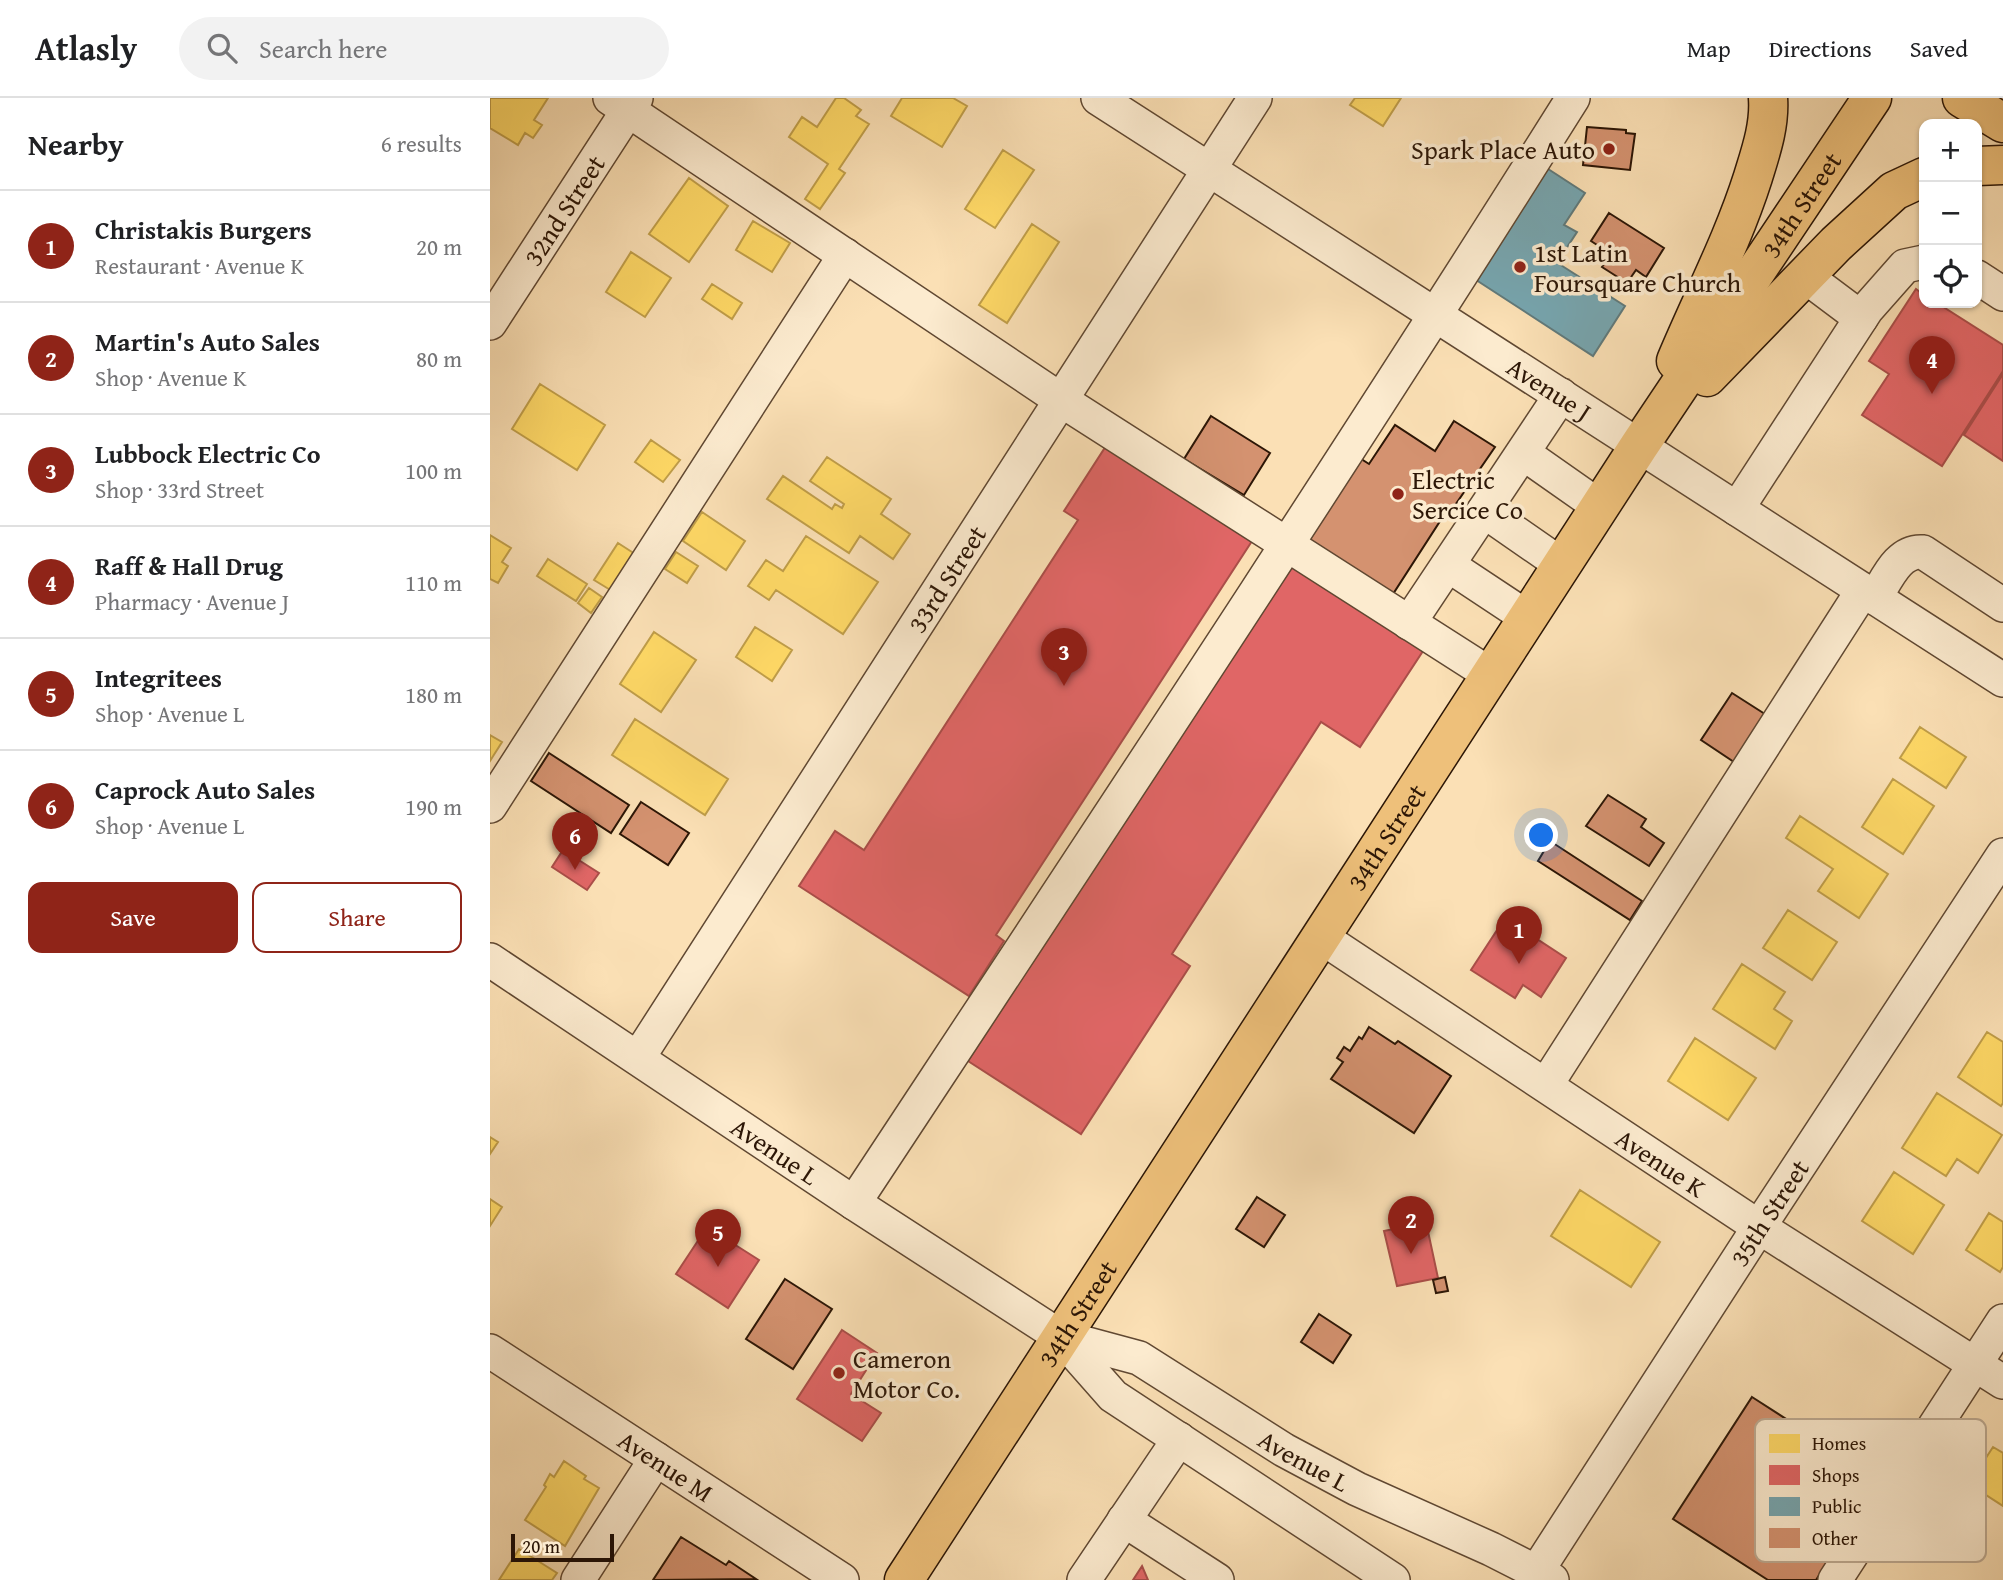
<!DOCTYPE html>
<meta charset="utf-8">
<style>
body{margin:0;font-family:"Gentium Book Plus",serif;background:#f2f2f2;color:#202124}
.controls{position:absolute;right:21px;top:21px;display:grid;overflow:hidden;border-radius:14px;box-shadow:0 2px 5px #0004}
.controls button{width:63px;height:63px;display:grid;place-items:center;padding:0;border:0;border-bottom:2px solid #e0e0e0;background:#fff;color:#202124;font:35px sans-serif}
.scale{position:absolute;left:21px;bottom:18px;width:103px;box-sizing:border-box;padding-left:7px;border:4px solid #2c1606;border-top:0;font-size:19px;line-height:24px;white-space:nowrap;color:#2c1606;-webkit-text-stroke:5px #fcebcf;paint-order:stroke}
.you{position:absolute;left:1052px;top:738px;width:24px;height:24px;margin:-18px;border:5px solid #fff;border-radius:50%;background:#1a73e8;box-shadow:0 0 0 10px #1a73e833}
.badge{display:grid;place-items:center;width:46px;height:46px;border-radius:50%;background:#8f2418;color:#fff;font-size:23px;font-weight:700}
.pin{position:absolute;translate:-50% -58px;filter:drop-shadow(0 2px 4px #0008)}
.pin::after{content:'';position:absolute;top:37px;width:24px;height:21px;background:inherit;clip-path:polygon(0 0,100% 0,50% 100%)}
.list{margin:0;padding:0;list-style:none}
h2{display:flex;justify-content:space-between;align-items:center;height:91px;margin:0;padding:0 28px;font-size:30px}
h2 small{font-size:23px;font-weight:400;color:#757577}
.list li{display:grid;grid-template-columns:46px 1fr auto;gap:21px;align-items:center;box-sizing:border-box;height:112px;padding:0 28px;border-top:2px solid #e0e0e0}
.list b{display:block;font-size:26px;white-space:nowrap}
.list p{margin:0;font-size:23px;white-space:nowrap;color:#757577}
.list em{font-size:23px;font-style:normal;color:#757577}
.actions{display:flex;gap:14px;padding:21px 28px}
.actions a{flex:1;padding:16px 0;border:2px solid #8f2418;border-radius:14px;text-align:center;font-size:24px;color:#8f2418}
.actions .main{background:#8f2418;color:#fff}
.icon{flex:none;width:38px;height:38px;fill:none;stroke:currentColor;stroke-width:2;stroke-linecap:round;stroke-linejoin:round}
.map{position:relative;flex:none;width:1513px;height:1482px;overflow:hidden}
header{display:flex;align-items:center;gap:42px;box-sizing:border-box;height:98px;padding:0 35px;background:#fff;border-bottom:2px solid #e0e0e0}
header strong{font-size:33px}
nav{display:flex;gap:38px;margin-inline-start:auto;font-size:24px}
.search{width:490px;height:63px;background:#f2f2f2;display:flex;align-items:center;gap:18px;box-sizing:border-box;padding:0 24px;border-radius:38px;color:#757577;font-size:26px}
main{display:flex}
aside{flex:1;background:#fff}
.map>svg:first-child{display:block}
.homes{fill:#ffd966;stroke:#c09e49;stroke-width:2}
.shops{fill:#e06666;stroke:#aa4e49;stroke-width:2}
.public{fill:#76a5af;stroke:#607a7c;stroke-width:2}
.building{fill:#d49270;stroke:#2c1606;stroke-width:2}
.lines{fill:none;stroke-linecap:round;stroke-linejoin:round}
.minor-casing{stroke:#604832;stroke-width:36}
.major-casing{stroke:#2c1606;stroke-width:41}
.minor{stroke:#fcebcf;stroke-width:33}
.major{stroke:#eec07a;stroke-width:38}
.poi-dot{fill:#8f2418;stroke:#fcebcf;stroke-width:2.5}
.labels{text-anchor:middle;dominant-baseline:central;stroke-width:7;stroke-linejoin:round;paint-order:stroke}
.poi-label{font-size:26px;fill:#2c1606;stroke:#fcebcf;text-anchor:start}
.street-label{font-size:26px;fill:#2c1606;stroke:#fcebcf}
.key{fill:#fcebcf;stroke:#beab93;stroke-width:2}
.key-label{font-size:19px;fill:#2c1606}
</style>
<header>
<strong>Atlasly</strong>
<div class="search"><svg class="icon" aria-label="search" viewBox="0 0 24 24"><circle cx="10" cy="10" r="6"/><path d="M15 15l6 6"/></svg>Search here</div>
<nav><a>Map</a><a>Directions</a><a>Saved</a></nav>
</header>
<main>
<aside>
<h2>Nearby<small>6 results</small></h2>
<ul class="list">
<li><span class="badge">1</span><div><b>Christakis Burgers</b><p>Restaurant · Avenue K</p></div><em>20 m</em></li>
<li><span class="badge">2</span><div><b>Martin's Auto Sales</b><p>Shop · Avenue K</p></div><em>80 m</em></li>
<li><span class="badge">3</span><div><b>Lubbock Electric Co</b><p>Shop · 33rd Street</p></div><em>100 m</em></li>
<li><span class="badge">4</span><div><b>Raff &amp; Hall Drug</b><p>Pharmacy · Avenue J</p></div><em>110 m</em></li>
<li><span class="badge">5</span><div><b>Integritees</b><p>Shop · Avenue L</p></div><em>180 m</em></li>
<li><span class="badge">6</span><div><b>Caprock Auto Sales</b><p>Shop · Avenue L</p></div><em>190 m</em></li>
</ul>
<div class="actions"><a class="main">Save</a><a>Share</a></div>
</aside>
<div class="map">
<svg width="1513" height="1482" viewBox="0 0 1513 1482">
<rect width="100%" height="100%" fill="#fbe0b5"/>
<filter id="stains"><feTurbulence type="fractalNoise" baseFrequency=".00286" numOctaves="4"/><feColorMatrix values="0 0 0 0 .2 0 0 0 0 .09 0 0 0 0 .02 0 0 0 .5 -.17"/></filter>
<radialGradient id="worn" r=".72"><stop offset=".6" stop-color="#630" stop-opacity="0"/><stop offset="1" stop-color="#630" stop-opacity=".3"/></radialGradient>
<!-- homes -->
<path class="homes" d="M 0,0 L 58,0 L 44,22 L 52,27 L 43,40 L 35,35 L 28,47 L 0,30 Z
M 346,0 L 354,0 L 371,12 L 366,18 L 379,26 L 349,71 L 355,75 L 330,111 L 315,101 L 338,66 L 299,39 L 312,19 L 327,29 Z
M 412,0 L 463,0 L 477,8 L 452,49 L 401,18 Z
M 865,0 L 911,0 L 893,28 L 860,7 Z
M 513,52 L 544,72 L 505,130 L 475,111 Z
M 199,80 L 238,108 L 199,164 L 159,136 Z
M 263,123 L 300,145 L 282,174 L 246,152 Z
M 542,126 L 569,144 L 517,225 L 489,207 Z
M 141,154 L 181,180 L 155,219 L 116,194 Z
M 222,186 L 252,205 L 242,221 L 212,201 Z
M 50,286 L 115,327 L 87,372 L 22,331 Z
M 161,342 L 190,362 L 173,384 L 145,364 Z
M 337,359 L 401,401 L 391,416 L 420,436 L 403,461 L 370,438 L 359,455 L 277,401 L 293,378 L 342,411 L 345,406 L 352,410 L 354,406 L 320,383 Z
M 212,414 L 255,443 L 236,472 L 193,443 Z
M 0,437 L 21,450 L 12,464 L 18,468 L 8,485 L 0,481 Z
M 316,438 L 388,484 L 353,536 L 286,492 L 279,502 L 258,488 L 276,462 L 293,473 Z
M 128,445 L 145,456 L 122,493 L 104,482 Z
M 186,454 L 208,468 L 197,485 L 175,471 Z
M 58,461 L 97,486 L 86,503 L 47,478 Z
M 99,490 L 112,499 L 101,515 L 88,505 Z
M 265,529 L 302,552 L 282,583 L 246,559 Z
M 164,534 L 206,562 L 171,614 L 130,586 Z
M 145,621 L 238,681 L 215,717 L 122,657 Z
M 1430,629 L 1476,659 L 1456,690 L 1410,660 Z
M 0,637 L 12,644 L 0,663 Z
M 1403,681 L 1444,708 L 1413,756 L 1372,729 Z
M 1310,718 L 1398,776 L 1369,820 L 1328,793 L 1343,771 L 1296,740 Z
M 1298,812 L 1347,844 L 1322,882 L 1273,850 Z
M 1252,866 L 1295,894 L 1284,911 L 1302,923 L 1285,951 L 1223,911 Z
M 1497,934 L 1513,944 L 1513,1005 L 1511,1008 L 1468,979 Z
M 1205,940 L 1266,980 L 1238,1022 L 1178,983 Z
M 1447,995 L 1512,1037 L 1488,1075 L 1467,1061 L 1456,1078 L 1412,1050 Z
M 0,1039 L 8,1044 L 0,1056 Z
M 1404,1074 L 1454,1107 L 1423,1156 L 1372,1123 Z
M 1090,1092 L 1170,1144 L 1141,1189 L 1061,1138 Z
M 0,1101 L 12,1109 L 0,1128 Z
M 1499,1115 L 1513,1124 L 1513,1169 L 1510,1174 L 1476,1152 Z
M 1503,1349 L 1513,1355 L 1513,1408 L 1479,1386 Z
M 74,1363 L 96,1378 L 94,1381 L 109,1390 L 75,1448 L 35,1422 L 56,1389 L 54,1387 L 60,1376 L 64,1379 Z
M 29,1451 L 67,1475 L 62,1482 L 9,1482 Z"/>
<!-- shops -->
<path class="shops" d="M 1426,191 L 1434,197 L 1434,205 L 1447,205 L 1513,247 L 1513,273 L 1452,368 L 1372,317 L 1399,276 L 1379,263 Z
M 1513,276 L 1513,363 L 1474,337 Z
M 616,348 L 762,443 L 506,837 L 514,843 L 479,898 L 309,788 L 345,733 L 374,752 L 588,422 L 574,413 Z
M 801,467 L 933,553 L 870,649 L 831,624 L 682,856 L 700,868 L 591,1036 L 478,963 Z
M 73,752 L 109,775 L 97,792 L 62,769 Z
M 1015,820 L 1076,860 L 1051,899 L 1033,887 L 1025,900 L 981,872 Z
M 936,1124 L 948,1180 L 907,1188 L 894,1133 Z
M 217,1129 L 269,1162 L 238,1210 L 186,1176 Z
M 352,1232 L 387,1255 L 361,1296 L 391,1315 L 372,1343 L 307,1301 Z
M 652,1468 L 658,1482 L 643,1482 Z"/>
<!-- public -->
<path class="public" d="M 1052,67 L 1095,95 L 1074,127 L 1087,134 L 1070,160 L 1058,152 L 1055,157 L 1135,208 L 1103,258 L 980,178 Z"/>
<!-- building -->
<path class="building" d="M 1097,29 L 1136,32 L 1136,35 L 1145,36 L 1140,72 L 1093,67 Z
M 1119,115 L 1174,150 L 1156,179 L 1146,172 L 1137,185 L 1112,169 L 1121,156 L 1101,143 Z
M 721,318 L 780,355 L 754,397 L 694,361 Z
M 964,323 L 1005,349 L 959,416 L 956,414 L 903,496 L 816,439 L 868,359 L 879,366 L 905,327 L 945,353 Z
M 1242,595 L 1278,618 L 1247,666 L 1211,642 Z
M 59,655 L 139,707 L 121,735 L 41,683 Z
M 1118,697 L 1156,721 L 1151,729 L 1174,745 L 1159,768 L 1096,728 Z
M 151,704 L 199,735 L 178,767 L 130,736 Z
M 1060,743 L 1152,803 L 1140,822 L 1048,763 Z
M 879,929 L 905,946 L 908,943 L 961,978 L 924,1035 L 841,981 L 853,964 L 847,960 L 854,949 L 860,953 L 869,939 L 872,941 Z
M 767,1099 L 795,1117 L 774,1149 L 746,1131 Z
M 955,1179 L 958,1193 L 946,1195 L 943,1182 Z
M 295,1181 L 342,1211 L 303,1271 L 256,1241 Z
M 829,1216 L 861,1237 L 843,1265 L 811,1244 Z
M 1262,1299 L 1391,1382 L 1326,1482 L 1278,1482 L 1183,1421 Z
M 191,1439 L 236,1467 L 239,1463 L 266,1481 L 163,1482 Z"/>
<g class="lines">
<!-- minor casing -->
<g class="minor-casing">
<g id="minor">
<path d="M 120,0 L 571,302 L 1001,577"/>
<path id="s1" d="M 608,0 L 1513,582"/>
<path d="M 1315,178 L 1371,220"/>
<path d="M 1487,179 L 1513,196"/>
<path id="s2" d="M 0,225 L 146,0"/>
<path d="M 1033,355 L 1110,409"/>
<path d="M 1247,411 L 1377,211 L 1415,168 L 1434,164"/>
<path d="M 994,413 L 1072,467"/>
<path d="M 958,467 L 1038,520"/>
<path d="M 1385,500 C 1397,481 1408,452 1433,454 L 1513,507"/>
<path d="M 919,525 L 1071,297"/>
<path d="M 0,708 L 355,157"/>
<path id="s3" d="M 831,839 L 1269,1129 L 1513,1284"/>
<path id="s4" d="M 0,862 L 364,1105 L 571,1239 L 623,1298 L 903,1482"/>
<path id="s5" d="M 148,960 L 765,0"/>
<path d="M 1056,987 L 1373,492"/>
<path d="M 364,1105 C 606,738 849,372 1083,0"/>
<path id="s6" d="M 571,1239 L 649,1260 L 794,1352 L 867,1391 L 1001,1451 L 1062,1482"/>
<path id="s7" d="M 0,1253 L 352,1482"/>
<path d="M 634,1422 L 727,1482"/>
<path id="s8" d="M 1047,1473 L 1269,1129 L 1513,757"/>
<path d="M 88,1482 L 166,1361"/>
<path d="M 594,1482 L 689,1341"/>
<path d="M 1345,1482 L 1513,1223"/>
</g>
</g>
<!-- major casing -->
<g class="major-casing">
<g id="major">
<path d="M 1472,0 L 1513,25"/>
<path d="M 1487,68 L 1513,67"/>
<path d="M 1186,263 C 1212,201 1243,142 1263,79 C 1271,53 1280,27 1278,0"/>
<path d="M 1217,279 L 1346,146 L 1404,93 L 1434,79"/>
<path id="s9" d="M 414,1482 L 1149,348 L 1382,0"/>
</g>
</g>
<!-- minor -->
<use href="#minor" class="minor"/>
<!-- major -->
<use href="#major" class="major"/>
</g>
<!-- markers -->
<g class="poi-dot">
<circle cx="1119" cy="51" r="7"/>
<circle cx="1030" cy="169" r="7"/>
<circle cx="908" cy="396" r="7"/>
<circle cx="349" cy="1275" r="7"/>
</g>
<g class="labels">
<!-- poi labels -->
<g class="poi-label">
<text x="1105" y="51" text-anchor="end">Spark Place Auto</text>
<text x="1044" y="154">1st Latin<tspan x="1044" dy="30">Foursquare Church</tspan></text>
<text x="922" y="381">Electric<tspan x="922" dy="30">Sercice Co</tspan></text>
<text x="363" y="1260">Cameron<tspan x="363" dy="30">Motor Co.</tspan></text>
</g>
<!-- street labels -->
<g class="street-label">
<text stroke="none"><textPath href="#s9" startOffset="1642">34th Street</textPath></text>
<text stroke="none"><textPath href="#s2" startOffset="135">32nd Street</textPath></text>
<text stroke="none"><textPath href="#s1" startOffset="537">Avenue J</textPath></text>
<text stroke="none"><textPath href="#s5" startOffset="570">33rd Street</textPath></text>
<text stroke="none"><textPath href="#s9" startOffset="886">34th Street</textPath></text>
<text stroke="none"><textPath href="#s4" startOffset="343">Avenue L</textPath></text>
<text stroke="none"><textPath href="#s3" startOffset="408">Avenue K</textPath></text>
<text stroke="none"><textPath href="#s8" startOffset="427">35th Street</textPath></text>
<text stroke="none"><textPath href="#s9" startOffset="318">34th Street</textPath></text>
<text stroke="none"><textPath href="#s6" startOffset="275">Avenue L</textPath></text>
<text stroke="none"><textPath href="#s7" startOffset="210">Avenue M</textPath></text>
</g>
</g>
<!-- legend -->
<rect x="1265" y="1321" width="231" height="143" rx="10" class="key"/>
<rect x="1279" y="1336" width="31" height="19" fill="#ffd966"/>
<rect x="1279" y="1367" width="31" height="20" fill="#e06666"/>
<rect x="1279" y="1399" width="31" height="19" fill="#76a5af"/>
<rect x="1279" y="1430" width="31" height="20" fill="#d49270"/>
<g class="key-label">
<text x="1322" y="1352">Homes</text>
<text x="1322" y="1384">Shops</text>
<text x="1322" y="1415">Public</text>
<text x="1322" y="1447">Other</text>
</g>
<rect width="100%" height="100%" filter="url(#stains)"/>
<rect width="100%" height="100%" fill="url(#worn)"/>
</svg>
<div class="controls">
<button>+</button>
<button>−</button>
<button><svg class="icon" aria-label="locate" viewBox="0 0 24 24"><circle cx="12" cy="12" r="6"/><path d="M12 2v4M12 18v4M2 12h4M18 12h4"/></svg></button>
</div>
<div class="scale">20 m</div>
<div class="you"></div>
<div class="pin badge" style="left:1029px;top:866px">1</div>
<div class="pin badge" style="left:921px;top:1156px">2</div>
<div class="pin badge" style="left:574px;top:588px">3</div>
<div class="pin badge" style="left:1442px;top:296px">4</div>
<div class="pin badge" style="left:228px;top:1169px">5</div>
<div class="pin badge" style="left:85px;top:772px">6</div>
</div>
</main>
